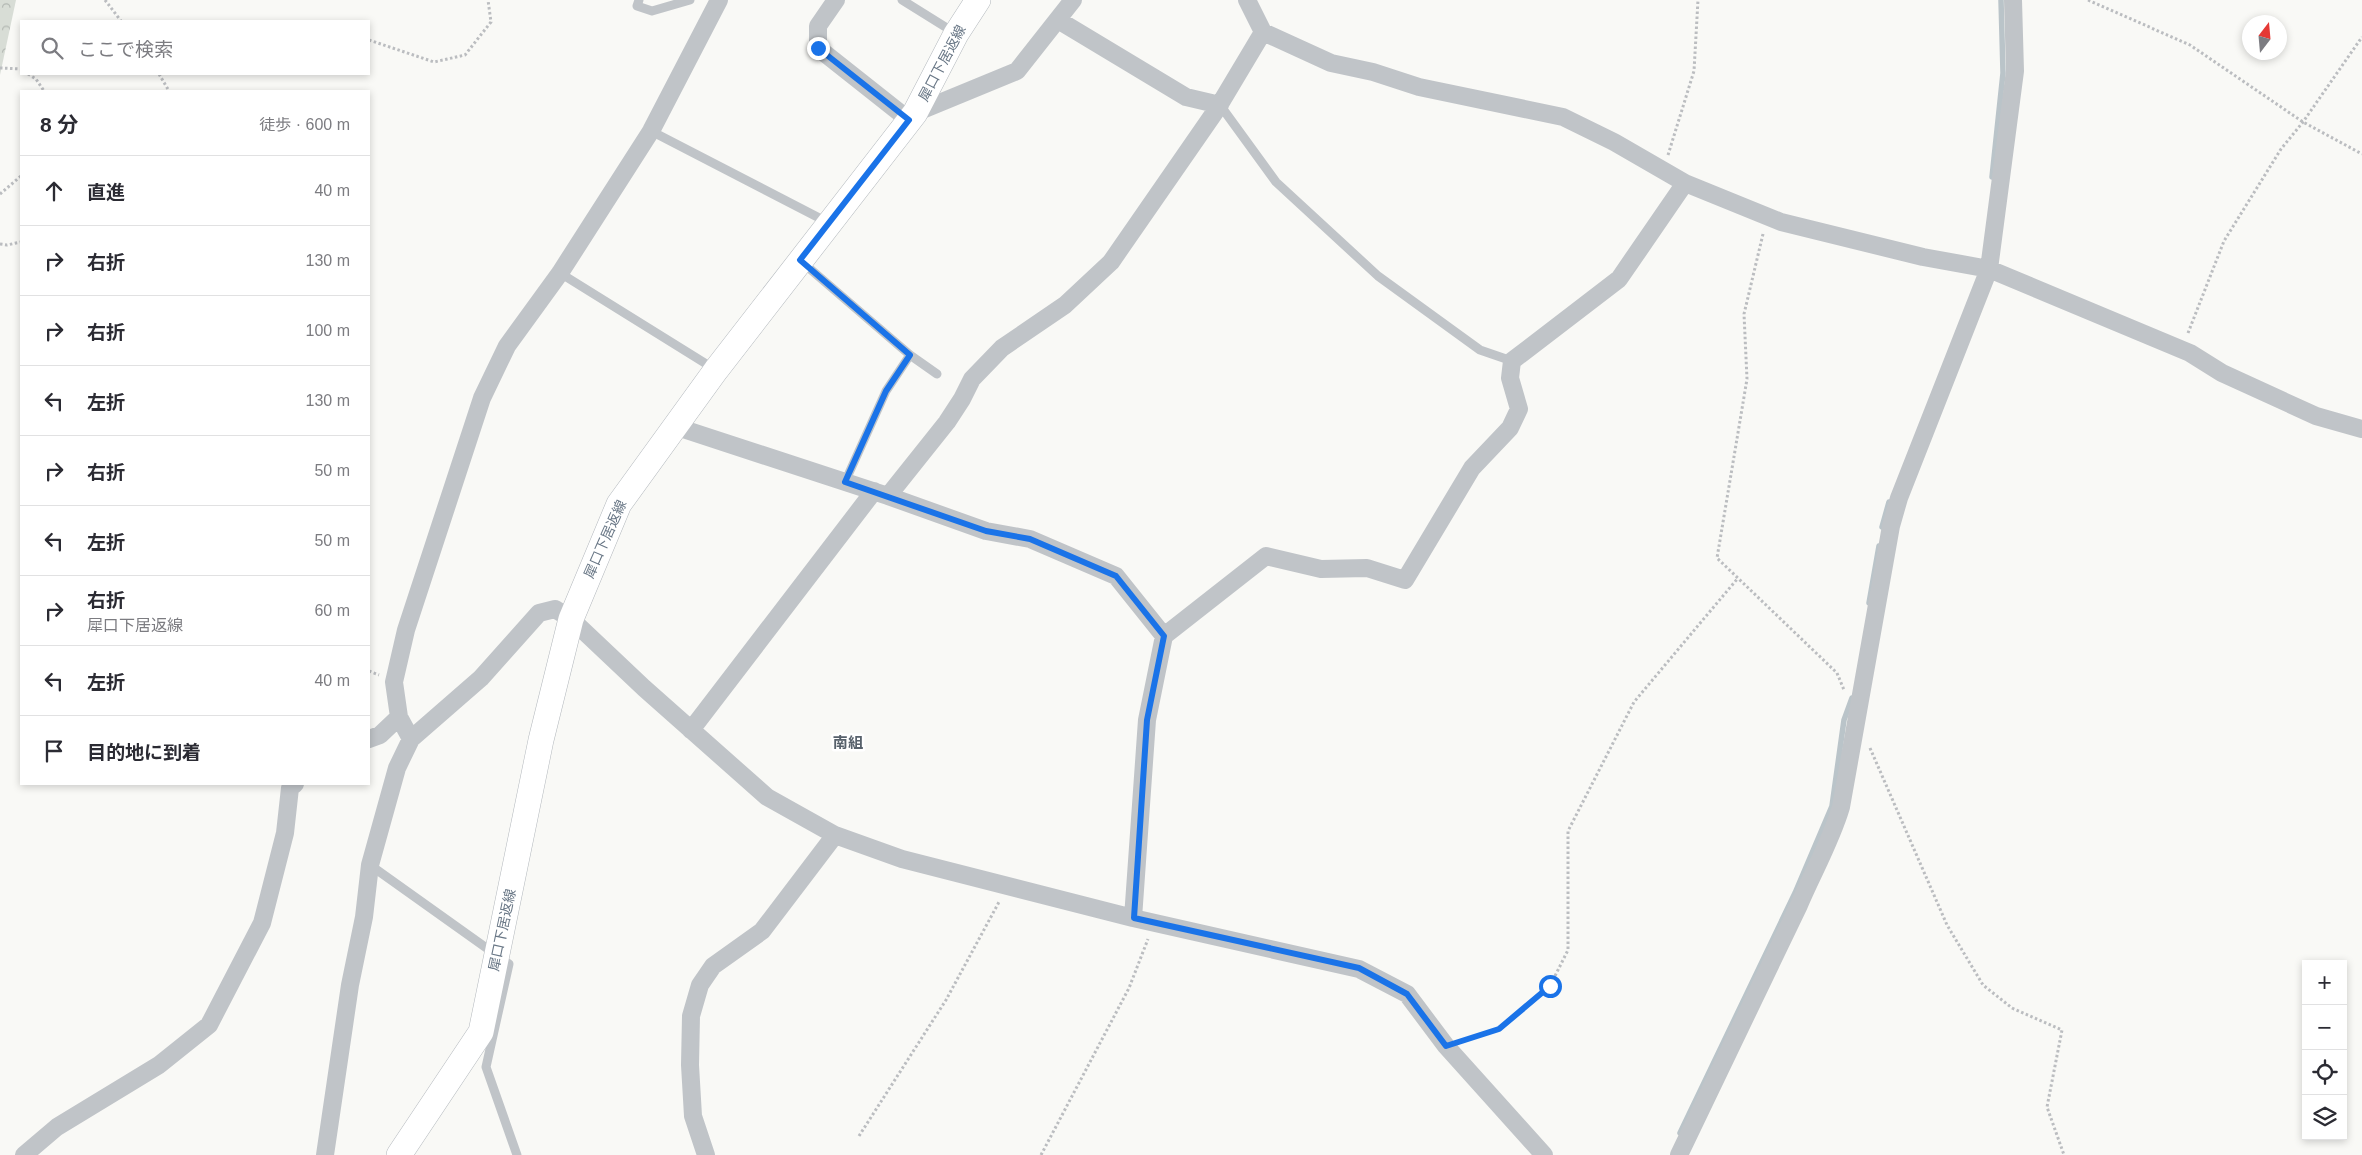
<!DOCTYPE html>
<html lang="ja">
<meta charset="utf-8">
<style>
body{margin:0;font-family:Helvetica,"Noto Sans JP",sans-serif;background:#f7f7f7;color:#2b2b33}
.controls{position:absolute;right:15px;bottom:15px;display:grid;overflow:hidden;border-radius:0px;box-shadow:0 2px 8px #0003}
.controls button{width:45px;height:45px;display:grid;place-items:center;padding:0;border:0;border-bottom:1px solid #e1e1e2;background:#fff;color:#2b2b33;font:25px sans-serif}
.compass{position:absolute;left:2242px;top:15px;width:45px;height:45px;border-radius:50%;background:#fff;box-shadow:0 2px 8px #0003;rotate:16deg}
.stop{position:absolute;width:15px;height:15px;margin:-11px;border:4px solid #1a73e8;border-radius:50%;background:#fff}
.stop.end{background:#1a73e8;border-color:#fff;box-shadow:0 1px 5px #0008}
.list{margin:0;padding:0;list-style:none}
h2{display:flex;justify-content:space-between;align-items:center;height:65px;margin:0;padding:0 20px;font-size:21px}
h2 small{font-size:16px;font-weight:400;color:#7c7c81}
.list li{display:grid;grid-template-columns:32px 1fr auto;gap:15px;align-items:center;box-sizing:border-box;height:70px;padding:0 20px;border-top:1px solid #e1e1e2}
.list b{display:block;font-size:19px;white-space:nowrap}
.list p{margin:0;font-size:16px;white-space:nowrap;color:#7c7c81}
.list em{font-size:16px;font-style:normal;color:#7c7c81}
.icon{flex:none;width:28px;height:28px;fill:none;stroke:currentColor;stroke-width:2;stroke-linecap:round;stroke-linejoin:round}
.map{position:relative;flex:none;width:2362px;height:1155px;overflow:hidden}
.search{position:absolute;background:#fff;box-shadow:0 2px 8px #0003;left:20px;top:20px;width:350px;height:55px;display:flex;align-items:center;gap:12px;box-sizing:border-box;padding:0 18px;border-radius:0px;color:#7c7c81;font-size:19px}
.panel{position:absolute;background:#fff;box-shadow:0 2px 8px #0003;left:20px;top:90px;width:350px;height:695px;border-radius:0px}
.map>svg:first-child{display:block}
.forest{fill:url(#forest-crowns)}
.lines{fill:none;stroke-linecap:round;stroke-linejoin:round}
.stream{stroke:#bac4c9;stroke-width:5.5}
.secondary-casing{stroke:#b3b8bd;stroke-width:26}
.path{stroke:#bbbdc0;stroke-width:3;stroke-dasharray:2.5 2.5;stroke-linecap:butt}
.lane{stroke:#c0c4c8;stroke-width:9}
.street{stroke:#c0c4c8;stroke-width:18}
.secondary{stroke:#fff;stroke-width:25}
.route{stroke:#1a73e8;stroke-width:6}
.labels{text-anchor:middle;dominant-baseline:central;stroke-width:5;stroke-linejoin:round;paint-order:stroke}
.street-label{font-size:14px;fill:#697786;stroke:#fff}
.neighbourhood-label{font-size:15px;font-weight:bold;fill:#57616b;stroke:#fff}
</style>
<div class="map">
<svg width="2362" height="1155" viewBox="0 0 2362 1155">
<defs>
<pattern id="forest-crowns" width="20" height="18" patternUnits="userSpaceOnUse" patternTransform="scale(1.25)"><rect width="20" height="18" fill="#d8ddd6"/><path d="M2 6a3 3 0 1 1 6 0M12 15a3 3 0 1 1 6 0" fill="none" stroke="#b3b8b3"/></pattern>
</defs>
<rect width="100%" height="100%" fill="#f9f9f6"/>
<!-- forest -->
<path class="forest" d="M 0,0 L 16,0 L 0,75 Z"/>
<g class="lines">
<!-- stream -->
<path class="stream" d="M 1992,177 L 2003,73 L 2001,0
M 1882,527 L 1889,502
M 1869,603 L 1879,546
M 1680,1133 L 1795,893 L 1832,806 L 1844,720 L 1852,698"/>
<!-- secondary casing -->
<g class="secondary-casing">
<path id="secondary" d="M 399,1155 L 481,1032 L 541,740 L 571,619 L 619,504 L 716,370 L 915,113 L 956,34 L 978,0"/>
</g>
<!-- path -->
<path class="path" d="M 105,0 L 121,21
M 2088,0 L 2190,45 L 2303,122 L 2362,154
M 369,40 L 434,62 L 465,55 L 491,22 L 488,0
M 0,68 L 21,69
M 28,74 L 36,79 L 44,91
M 159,74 L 169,91
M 1668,155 L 1694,71 L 1698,0
M 0,194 L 21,176
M 1763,234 L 1744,314 L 1747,379 L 1717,558 L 1837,673 L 1844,690
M 0,244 L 7,245 L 21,242
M 2188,333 L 2224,241 L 2281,149 L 2303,122 L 2362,37
M 369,671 L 379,675
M 1870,748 L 1947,925 L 1983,985 L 2012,1008 L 2062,1030 L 2047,1107 L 2064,1155
M 1464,1041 L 1499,1029 L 1550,986 L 1568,950 L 1568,831 L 1634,702 L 1738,578
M 859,1136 L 946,1000 L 999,902
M 1041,1155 L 1129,988 L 1148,939"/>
<!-- lane -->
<path class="lane" d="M 639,0 L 637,6 L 652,11 L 690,0
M 902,0 L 955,33
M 1220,105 L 1276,182 L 1378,276 L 1480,350 L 1512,361
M 651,131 L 829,223
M 802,262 L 910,355 L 937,374
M 560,273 L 716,370
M 845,482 L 886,391 L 910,355
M 370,865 L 509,964 L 486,1067 L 517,1155"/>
<!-- street -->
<path class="street" d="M 836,0 L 818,26 L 818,48 L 909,120
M 1247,0 L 1263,32 L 1331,63 L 1373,72 L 1419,87 L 1563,117 L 1614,142 L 1685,183 L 1781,222 L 1923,257 L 1989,269 L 2190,353 L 2222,373 L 2316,416 L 2362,429
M 1058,20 L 1186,97 L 1220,105
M 915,113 L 1017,71 L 1073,0
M 674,426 L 888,496 L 947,422 L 962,399 L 972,379 L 1002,348 L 1065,305 L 1111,262 L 1217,109 L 1263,32
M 888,496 L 986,531 L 1030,539 L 1116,576 L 1164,636 L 1266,556 L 1321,569 L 1367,568 L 1405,580 L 1472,468 L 1510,428 L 1519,409 L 1510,378 L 1512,361 L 1619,279 L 1685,183
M 691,730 L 874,491
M 369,739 L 380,735 L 399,717
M 411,739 L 399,717 L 394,682 L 406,630 L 482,398 L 507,346 L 560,273 L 651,131 L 719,0
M 1133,918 L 1147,720 L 1164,636
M 24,1155 L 57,1127 L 159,1065 L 209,1025 L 262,923 L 285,833 L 290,788 L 295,784
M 325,1155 L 350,985 L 364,917 L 370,865 L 397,768 L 411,739 L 481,678 L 539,613 L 555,609 L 571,619 L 644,688 L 767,797 L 835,835 L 902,859 L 1133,918 L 1359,969 L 1407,994 L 1446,1046 L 1544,1155
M 706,1155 L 693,1116 L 690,1065 L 691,1016 L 700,985 L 713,966 L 762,931 L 835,835
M 1679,1155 L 1799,905 C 1813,872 1831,841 1841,807 L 1891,526 L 1899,498 L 1989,269 L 2015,71 L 2013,0"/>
<!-- secondary -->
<use href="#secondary" class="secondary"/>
</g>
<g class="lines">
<!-- route -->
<path class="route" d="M 818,48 L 909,120 L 800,260 L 910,355 L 886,391 L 845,482 L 986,531 L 1030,539 L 1116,576 L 1164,636 L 1147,720 L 1134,918 L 1359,968 L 1407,994 L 1446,1046 L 1499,1029 L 1550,986"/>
</g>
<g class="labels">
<!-- street labels -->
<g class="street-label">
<text transform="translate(942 63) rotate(-62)">犀口下居返線</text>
<text transform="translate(605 539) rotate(-66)">犀口下居返線</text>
<text transform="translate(502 930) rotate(-78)">犀口下居返線</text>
</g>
<!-- neighbourhood labels -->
<g class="neighbourhood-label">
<text x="848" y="742">南組</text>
</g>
</g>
</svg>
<div class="controls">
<button>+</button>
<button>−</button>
<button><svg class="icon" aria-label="locate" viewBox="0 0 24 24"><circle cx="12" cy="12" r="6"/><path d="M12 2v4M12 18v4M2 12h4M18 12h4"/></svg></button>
<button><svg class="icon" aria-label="layers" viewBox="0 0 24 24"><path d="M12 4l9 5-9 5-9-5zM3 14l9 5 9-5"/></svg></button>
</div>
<svg class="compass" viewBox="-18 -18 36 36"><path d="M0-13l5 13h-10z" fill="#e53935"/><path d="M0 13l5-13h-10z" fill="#7c7c81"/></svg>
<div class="stop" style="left:1550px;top:986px"></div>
<div class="stop end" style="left:818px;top:48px"></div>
<div class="search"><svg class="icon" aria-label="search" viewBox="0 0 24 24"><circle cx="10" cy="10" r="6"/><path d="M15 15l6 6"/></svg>ここで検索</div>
<section class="panel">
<h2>8 分<small>徒歩 · 600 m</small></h2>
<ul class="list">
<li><svg class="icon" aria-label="ahead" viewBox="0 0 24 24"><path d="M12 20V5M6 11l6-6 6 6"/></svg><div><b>直進</b></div><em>40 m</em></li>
<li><svg class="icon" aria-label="right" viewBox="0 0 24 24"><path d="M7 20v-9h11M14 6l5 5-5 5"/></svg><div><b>右折</b></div><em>130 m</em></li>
<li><svg class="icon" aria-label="right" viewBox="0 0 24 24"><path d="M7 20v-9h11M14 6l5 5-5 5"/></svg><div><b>右折</b></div><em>100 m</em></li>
<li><svg class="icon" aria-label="left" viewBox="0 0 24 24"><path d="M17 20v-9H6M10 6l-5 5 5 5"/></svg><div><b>左折</b></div><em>130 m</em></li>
<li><svg class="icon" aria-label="right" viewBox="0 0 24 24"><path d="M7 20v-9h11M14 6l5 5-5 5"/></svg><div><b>右折</b></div><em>50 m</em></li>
<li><svg class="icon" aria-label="left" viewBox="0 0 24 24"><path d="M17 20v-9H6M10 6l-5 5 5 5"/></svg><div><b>左折</b></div><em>50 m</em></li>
<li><svg class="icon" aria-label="right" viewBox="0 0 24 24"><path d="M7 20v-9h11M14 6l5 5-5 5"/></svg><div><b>右折</b><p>犀口下居返線</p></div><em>60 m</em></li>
<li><svg class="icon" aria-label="left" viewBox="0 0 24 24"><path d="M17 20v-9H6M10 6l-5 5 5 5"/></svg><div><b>左折</b></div><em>40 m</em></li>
<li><svg class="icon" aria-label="arrive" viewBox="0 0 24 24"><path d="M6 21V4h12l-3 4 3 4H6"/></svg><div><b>目的地に到着</b></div></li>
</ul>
</section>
</div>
